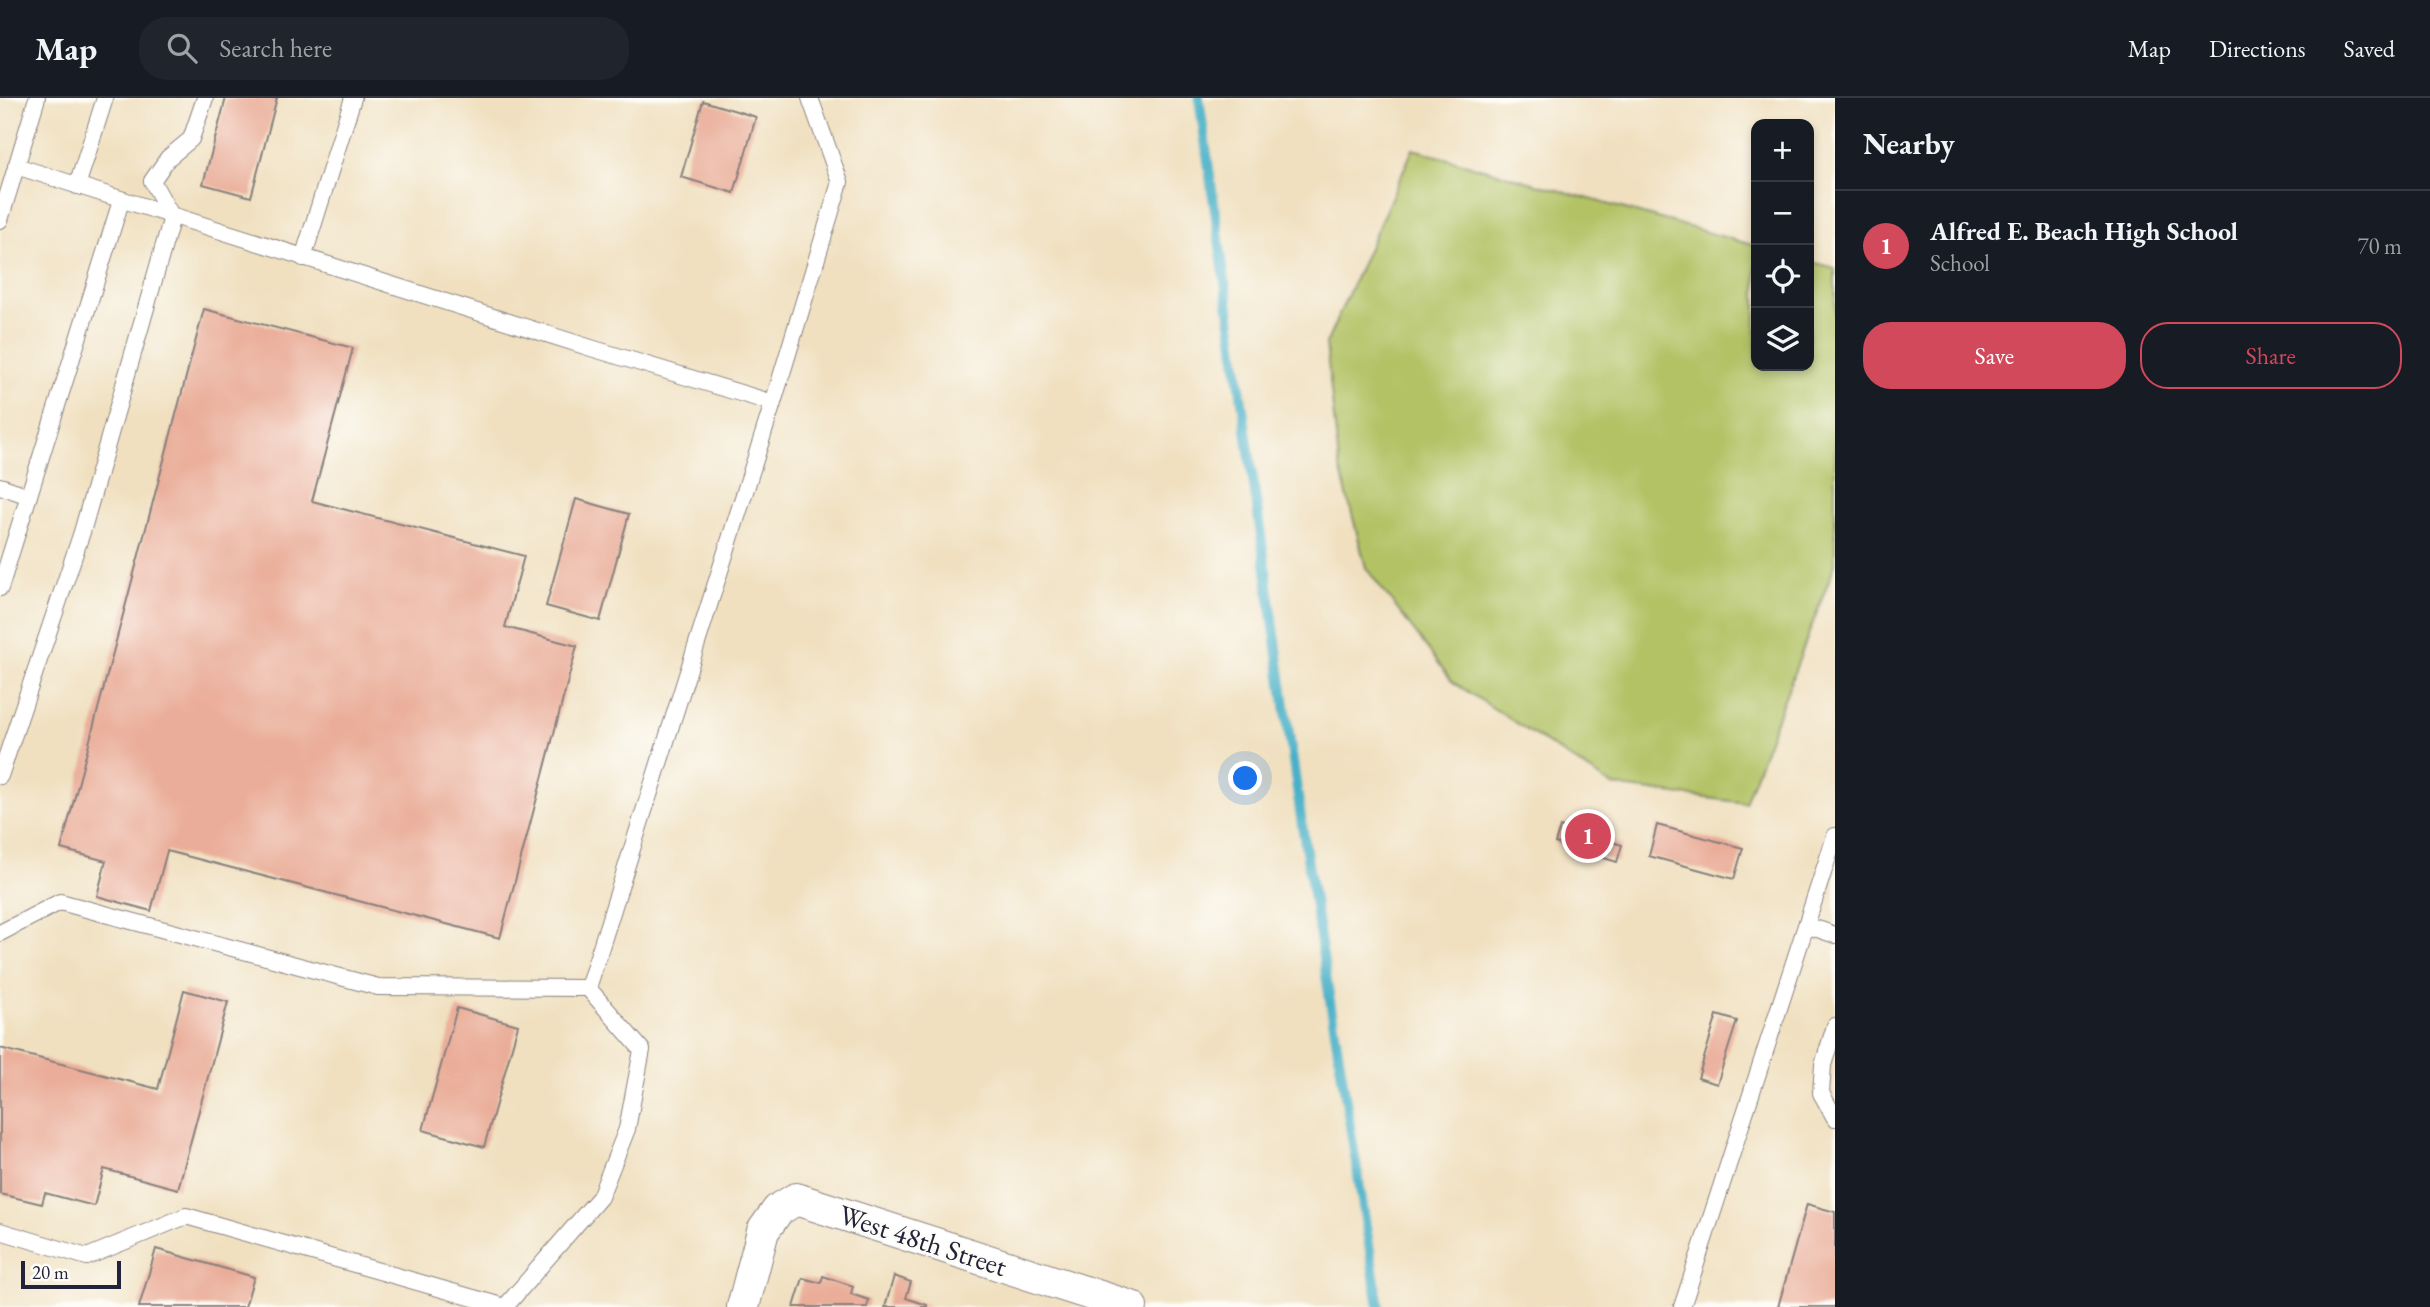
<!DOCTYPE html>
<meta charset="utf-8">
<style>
body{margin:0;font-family:"EB Garamond",serif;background:#20242c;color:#f1f3f6}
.controls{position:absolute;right:21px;top:21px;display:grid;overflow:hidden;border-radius:14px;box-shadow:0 4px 10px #0003}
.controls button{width:63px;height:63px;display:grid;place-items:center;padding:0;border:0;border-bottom:2px solid #363941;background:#171b24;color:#f1f3f6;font:35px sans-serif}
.scale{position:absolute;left:21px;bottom:18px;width:100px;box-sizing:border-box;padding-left:7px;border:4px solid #22223b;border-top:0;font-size:19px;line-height:24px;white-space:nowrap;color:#22223b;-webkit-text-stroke:5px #fdfcf7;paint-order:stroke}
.you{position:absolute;left:1246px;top:681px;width:24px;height:24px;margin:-18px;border:5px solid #fff;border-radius:50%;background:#1a73e8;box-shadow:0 0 0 10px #1a73e833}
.badge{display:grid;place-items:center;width:46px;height:46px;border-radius:50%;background:#d1495b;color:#fff;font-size:23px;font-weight:700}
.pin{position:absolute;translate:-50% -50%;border:4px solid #fff;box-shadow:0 2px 7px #0006}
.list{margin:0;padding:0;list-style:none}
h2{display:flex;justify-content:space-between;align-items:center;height:91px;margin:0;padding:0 28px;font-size:30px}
h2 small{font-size:23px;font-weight:400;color:#9ea1a6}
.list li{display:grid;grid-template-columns:46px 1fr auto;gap:21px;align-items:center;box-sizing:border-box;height:112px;padding:0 28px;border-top:2px solid #363941}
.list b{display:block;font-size:26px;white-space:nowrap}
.list p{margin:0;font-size:23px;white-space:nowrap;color:#9ea1a6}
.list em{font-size:23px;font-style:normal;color:#9ea1a6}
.actions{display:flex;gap:14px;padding:21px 28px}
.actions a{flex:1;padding:16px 0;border:2px solid #d1495b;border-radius:28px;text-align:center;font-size:24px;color:#d1495b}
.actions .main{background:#d1495b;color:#fff}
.icon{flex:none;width:38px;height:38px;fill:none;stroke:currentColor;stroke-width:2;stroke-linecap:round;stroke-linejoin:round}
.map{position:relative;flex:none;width:1835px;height:1209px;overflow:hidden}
header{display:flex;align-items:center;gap:42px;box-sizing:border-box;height:98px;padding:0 35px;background:#171b24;border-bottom:2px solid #363941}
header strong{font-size:33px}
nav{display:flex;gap:38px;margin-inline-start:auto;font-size:24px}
.search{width:490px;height:63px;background:#20242c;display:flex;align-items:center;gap:18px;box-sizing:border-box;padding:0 24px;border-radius:28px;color:#9ea1a6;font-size:26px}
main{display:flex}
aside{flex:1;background:#171b24}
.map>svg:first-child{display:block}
.green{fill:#b2c265;stroke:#6a7250;stroke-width:2}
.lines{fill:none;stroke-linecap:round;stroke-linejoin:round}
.stream{stroke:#48b1c7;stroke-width:10}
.building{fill:#eaad99}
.service-casing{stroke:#89817e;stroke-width:18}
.minor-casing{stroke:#89817e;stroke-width:34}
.service{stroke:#fff;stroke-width:16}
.minor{stroke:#fff;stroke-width:32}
.labels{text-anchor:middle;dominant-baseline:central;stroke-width:5;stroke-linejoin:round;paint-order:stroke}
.street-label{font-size:28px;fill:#22223b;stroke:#fdfcf7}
</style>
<header>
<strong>Map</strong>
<div class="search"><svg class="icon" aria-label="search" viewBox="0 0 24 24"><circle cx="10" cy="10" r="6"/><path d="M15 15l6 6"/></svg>Search here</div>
<nav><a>Map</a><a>Directions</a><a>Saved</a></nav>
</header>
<main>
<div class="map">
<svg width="1835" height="1209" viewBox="0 0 1835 1209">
<rect width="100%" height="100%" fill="#fdfcf7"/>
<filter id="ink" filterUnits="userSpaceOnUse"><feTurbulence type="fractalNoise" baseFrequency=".0143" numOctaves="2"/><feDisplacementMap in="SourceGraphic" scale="14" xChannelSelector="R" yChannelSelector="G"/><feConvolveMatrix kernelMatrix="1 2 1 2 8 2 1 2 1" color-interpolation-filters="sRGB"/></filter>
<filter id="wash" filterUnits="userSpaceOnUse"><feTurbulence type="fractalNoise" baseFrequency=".00686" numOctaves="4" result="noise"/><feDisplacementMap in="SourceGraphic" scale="28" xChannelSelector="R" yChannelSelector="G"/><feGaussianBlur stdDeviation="1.57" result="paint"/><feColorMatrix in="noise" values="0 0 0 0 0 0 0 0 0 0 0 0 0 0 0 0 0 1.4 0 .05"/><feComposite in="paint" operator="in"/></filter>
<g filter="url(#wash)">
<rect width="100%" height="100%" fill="#f0e0c0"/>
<!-- green -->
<path class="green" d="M 1413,51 L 1756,148 L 1756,268 L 1809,268 L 1809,163 L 1835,170 L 1835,466 L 1745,705 L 1613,688 L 1453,584 L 1366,470 L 1339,366 L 1326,246 Z"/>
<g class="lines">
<!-- stream -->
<path class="stream" d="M 1199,0 L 1302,727 L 1379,1209"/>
</g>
<g id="blocks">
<!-- building -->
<path class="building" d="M 226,0 L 277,0 L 251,99 L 203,86 Z
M 703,3 L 756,19 L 734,95 L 681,79 Z
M 204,211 L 353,250 L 312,403 L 524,458 L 505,529 L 577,548 L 500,840 L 167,753 L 151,813 L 97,798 L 106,763 L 61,751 Z
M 576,401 L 629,416 L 600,523 L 546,508 Z
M 1657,727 L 1743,750 L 1734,781 L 1649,758 Z
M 1560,729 L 1622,747 L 1617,764 L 1555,745 Z
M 184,892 L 228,904 L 178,1091 L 104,1071 L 94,1108 L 45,1095 L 42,1106 L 0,1096 L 0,950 L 158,991 Z
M 457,910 L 518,927 L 484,1049 L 423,1032 Z
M 1717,917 L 1737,923 L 1717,986 L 1698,980 Z
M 1807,1106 L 1835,1114 L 1835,1209 L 1778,1209 Z
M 156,1151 L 254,1179 L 245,1209 L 139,1209 Z
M 823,1178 L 853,1188 L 851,1196 L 869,1202 L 867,1209 L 794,1209 L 803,1180 L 821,1185 Z
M 894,1178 L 911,1184 L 906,1200 L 927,1207 L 927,1209 L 885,1209 Z"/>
</g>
</g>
<g filter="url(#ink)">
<use href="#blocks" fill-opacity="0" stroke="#89817e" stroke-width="2"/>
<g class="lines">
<!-- service casing -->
<g class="service-casing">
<path id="service" d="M 77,88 L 105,0
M 0,122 L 37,0
M 303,160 L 353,0
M 773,305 L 840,84 L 810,0
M 0,388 L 29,398
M 0,490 L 121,103
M 0,678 L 82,434 L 172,119 L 152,83 L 168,60 L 191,41 L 205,0
M 1806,827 L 1835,837
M 0,835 L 60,804 L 378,889 L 588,890 L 773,305 L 591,250 L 16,68
M 1835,928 L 1823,967 L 1821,995 L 1835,1020
M 0,1133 L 87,1159 L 186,1118 L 505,1209 L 600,1099 L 627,1031 L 642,952 L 588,890
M 1682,1209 L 1835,738"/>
</g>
<!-- minor casing -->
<g class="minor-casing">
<path id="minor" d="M 743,1209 L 763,1133 L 778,1112 L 796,1101 L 1131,1209"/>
</g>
<!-- service -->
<use href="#service" class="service"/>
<!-- minor -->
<use href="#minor" class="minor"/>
</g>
</g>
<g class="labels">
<!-- street labels -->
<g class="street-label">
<text transform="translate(923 1142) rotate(18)">West 48th Street</text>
</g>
</g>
</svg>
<div class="controls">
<button>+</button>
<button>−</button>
<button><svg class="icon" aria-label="locate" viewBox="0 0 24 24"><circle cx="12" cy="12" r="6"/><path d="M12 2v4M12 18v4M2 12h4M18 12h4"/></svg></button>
<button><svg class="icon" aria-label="layers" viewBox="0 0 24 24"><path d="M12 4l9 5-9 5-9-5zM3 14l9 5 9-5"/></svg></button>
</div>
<div class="scale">20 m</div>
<div class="you"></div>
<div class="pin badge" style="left:1588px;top:738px">1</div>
</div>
<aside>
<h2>Nearby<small></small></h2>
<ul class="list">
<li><span class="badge">1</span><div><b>Alfred E. Beach High School</b><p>School</p></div><em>70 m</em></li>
</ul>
<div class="actions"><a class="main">Save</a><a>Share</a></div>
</aside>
</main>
